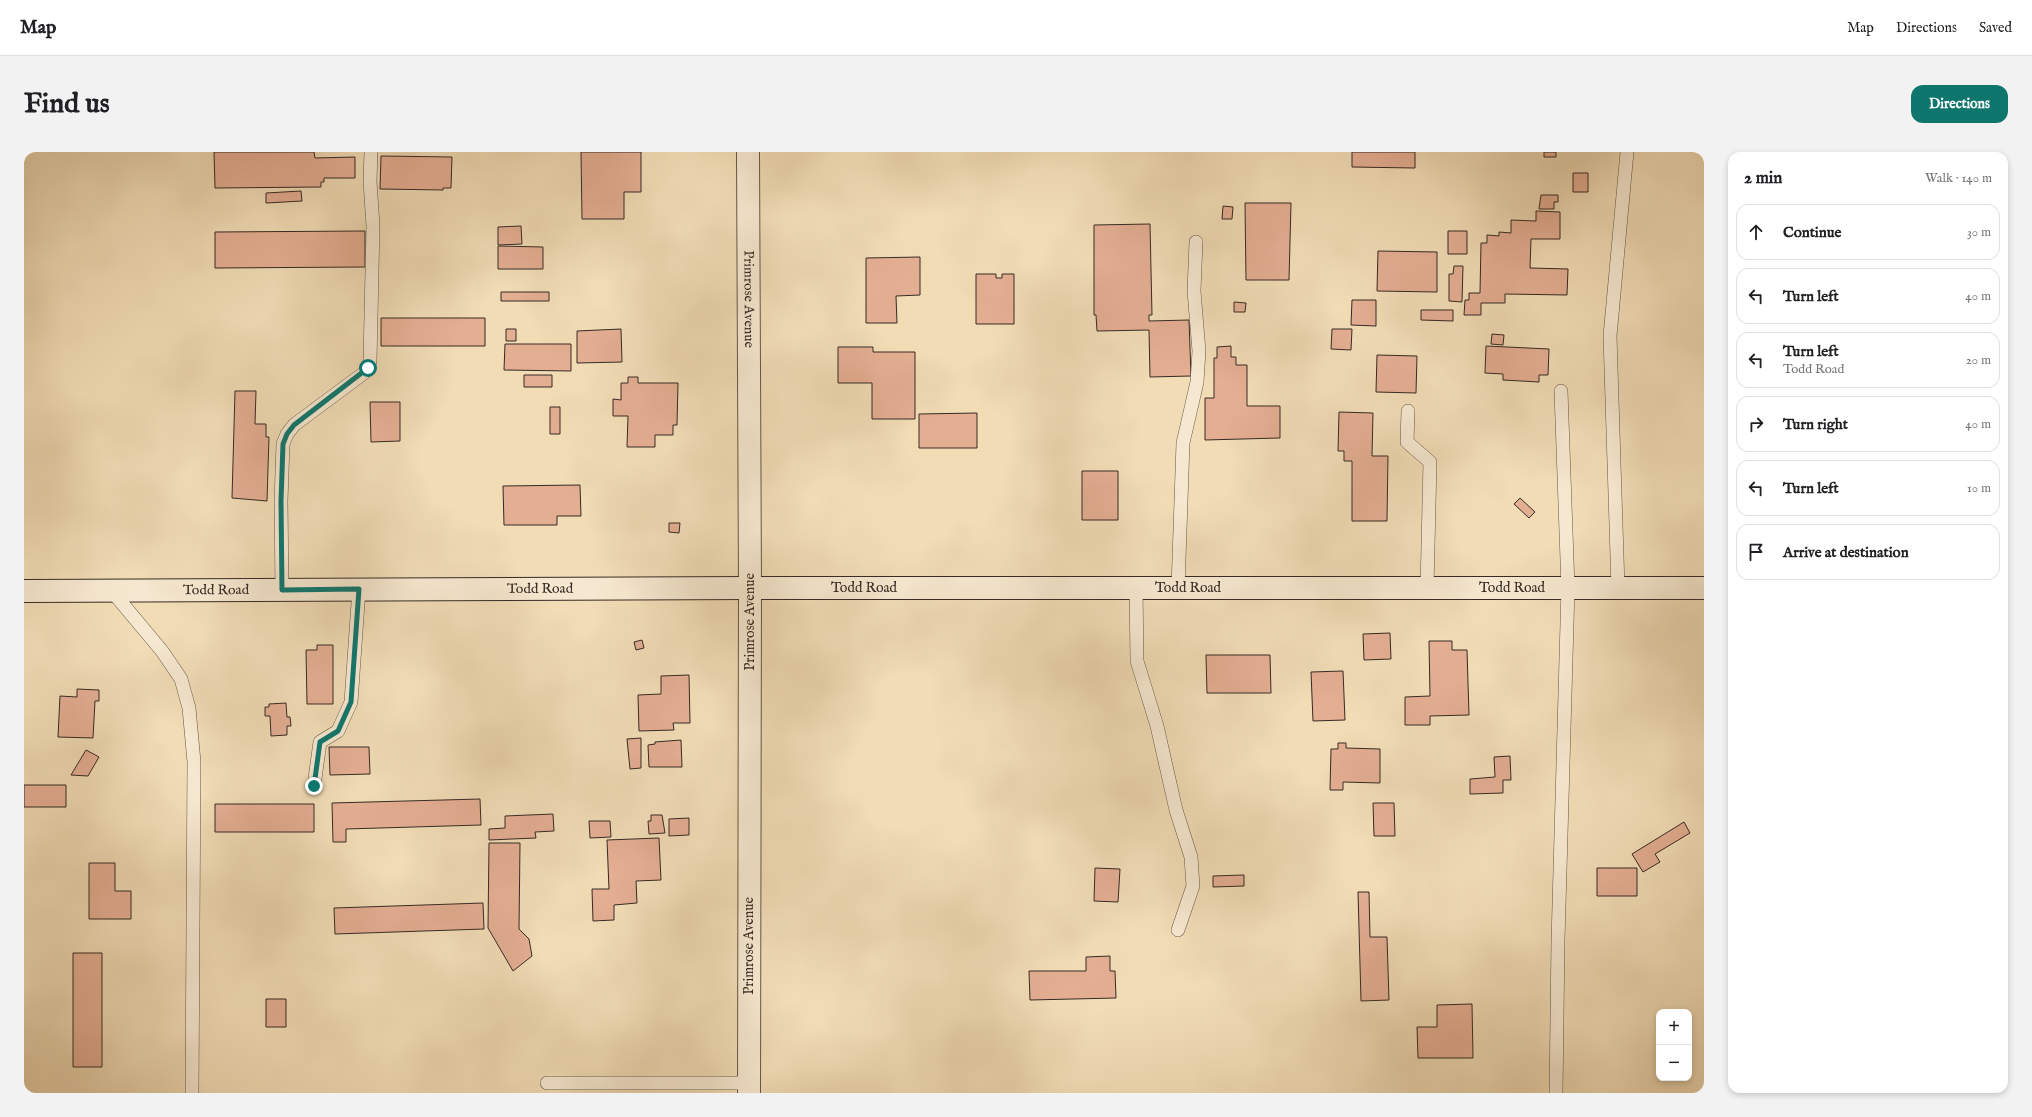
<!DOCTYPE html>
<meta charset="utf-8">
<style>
body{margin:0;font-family:"IM FELL English",serif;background:#f2f2f2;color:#202124}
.controls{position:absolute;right:12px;bottom:12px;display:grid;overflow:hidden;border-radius:8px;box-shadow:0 2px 6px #0003}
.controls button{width:36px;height:36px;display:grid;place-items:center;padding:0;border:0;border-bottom:1px solid #e0e0e0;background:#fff;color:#202124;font:20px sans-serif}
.stop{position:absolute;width:12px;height:12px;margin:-9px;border:3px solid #0f766e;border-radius:50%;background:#fff}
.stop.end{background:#0f766e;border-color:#fff;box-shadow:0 1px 4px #0008}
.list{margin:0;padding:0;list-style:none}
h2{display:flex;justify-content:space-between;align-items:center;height:52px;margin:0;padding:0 16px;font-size:17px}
h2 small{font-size:13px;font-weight:400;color:#757577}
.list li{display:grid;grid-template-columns:26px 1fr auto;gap:12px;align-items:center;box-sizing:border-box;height:56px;margin:0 8px 8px;padding:0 8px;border:1px solid #e0e0e0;border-radius:12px}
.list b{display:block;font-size:15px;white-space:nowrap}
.list p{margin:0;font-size:13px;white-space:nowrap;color:#757577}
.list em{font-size:13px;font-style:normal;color:#757577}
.icon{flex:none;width:22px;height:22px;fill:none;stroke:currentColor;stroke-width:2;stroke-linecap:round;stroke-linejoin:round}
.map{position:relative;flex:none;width:1680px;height:941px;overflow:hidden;border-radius:12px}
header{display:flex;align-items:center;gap:24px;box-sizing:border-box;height:56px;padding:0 20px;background:#fff;border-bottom:1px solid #e0e0e0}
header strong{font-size:19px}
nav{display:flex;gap:22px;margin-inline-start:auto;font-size:14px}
.intro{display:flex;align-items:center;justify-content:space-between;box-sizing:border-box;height:96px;padding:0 24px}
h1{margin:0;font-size:28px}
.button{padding:10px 18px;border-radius:12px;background:#0f766e;color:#fff;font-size:14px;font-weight:700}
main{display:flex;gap:24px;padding:0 24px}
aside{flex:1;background:#fff;border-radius:12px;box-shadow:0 2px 6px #0003}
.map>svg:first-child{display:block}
.building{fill:#e4ae93;stroke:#362a24}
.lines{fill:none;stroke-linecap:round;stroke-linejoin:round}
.lane-casing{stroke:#655648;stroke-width:14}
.street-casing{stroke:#655648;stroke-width:24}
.secondary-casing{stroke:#362a24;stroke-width:24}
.lane{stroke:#f6e8d0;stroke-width:13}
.street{stroke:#f6e8d0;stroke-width:22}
.secondary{stroke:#f6e8d0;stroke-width:22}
.route{stroke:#0f766e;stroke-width:5}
.labels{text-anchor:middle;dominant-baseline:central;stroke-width:3;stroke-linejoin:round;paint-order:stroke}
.street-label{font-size:14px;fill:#362a24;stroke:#f6e8d0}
</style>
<header>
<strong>Map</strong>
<nav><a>Map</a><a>Directions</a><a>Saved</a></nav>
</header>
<div class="intro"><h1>Find us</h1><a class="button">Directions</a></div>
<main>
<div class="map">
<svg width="1680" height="941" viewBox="0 0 1680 941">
<rect width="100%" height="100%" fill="#f1dcb6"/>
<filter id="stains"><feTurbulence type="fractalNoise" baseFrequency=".005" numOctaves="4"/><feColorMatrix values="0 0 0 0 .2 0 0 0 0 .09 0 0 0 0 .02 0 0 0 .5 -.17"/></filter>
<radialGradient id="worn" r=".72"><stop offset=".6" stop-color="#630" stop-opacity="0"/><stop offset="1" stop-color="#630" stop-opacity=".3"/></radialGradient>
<!-- building -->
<path class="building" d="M 190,0 L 290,0 L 291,6 L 331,5 L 331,26 L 300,26 L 300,30 L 297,30 L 297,35 L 191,36 Z
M 557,0 L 617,0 L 617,40 L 600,40 L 600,67 L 558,67 Z
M 1328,0 L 1391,0 L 1391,16 L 1328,15 Z
M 1520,0 L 1532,0 L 1532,5 L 1520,5 Z
M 357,4 L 428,5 L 427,36 L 419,36 L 419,38 L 356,37 Z
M 1549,21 L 1564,21 L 1564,40 L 1549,40 Z
M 277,39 L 278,49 L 242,51 L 242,41 Z
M 1517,43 L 1534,43 L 1534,50 L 1530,50 L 1530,57 L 1515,57 Z
M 1221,51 L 1267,51 L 1265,128 L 1222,128 Z
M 1199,54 L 1209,55 L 1208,67 L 1198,67 Z
M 1512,59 L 1536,60 L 1536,87 L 1507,87 L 1506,116 L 1544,117 L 1543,143 L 1481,142 L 1481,151 L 1457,151 L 1457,163 L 1440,163 L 1441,148 L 1445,148 L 1445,141 L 1456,141 L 1457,91 L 1463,91 L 1463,83 L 1475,84 L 1475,80 L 1487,81 L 1487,68 L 1512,69 Z
M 1126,72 L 1128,163 L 1125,163 L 1125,169 L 1165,168 L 1167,224 L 1126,225 L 1125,178 L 1073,179 L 1072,163 L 1070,163 L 1070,73 Z
M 497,74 L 498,92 L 474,93 L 474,75 Z
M 341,79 L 341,115 L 191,116 L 191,80 Z
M 1424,79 L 1443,79 L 1443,102 L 1424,102 Z
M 474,94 L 519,95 L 519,117 L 474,117 Z
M 1354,99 L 1413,100 L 1413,140 L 1353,139 Z
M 896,105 L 896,143 L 872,144 L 873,171 L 842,171 L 842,106 Z
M 1430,114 L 1439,114 L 1438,150 L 1425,149 L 1425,122 L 1429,122 Z
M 952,122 L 972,122 L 972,126 L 978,126 L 978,122 L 990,122 L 990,172 L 952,172 Z
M 477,140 L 525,140 L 525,149 L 477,149 Z
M 1328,148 L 1352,148 L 1352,174 L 1327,173 Z
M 1210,150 L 1222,151 L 1221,160 L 1210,160 Z
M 1397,158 L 1429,158 L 1429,169 L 1397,168 Z
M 357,166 L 461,166 L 461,194 L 357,194 Z
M 482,177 L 492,177 L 492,189 L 482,189 Z
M 597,177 L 598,210 L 553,211 L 553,179 Z
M 1308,177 L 1328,177 L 1327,198 L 1307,197 Z
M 1468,182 L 1480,183 L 1479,193 L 1467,192 Z
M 481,192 L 547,192 L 547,219 L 480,218 Z
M 1207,194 L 1207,205 L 1212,205 L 1212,213 L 1223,213 L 1223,254 L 1256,254 L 1256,286 L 1181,288 L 1181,246 L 1190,246 L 1190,206 L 1193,206 L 1193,195 Z
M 1462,194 L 1525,197 L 1524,223 L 1515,223 L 1515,230 L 1479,228 L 1479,222 L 1461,221 Z
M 814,195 L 849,195 L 849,200 L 891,200 L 891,267 L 848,267 L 848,231 L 814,231 Z
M 1353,203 L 1393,204 L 1392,241 L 1352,240 Z
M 500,223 L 528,223 L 528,235 L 500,235 Z
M 604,225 L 614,225 L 614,231 L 654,231 L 653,273 L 649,273 L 649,283 L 631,283 L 631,295 L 603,295 L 604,264 L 589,264 L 589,247 L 597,248 L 597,231 L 604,231 Z
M 211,239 L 232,239 L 231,272 L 242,272 L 242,285 L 245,285 L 243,349 L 208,346 Z
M 346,250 L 376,250 L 376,289 L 347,290 Z
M 526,255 L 536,255 L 536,282 L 526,282 Z
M 1315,260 L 1349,261 L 1348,304 L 1364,304 L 1363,369 L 1328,369 L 1328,309 L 1320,309 L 1320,299 L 1314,299 Z
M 953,261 L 953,296 L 895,296 L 895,262 Z
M 1058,319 L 1094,319 L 1094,368 L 1058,368 Z
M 556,333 L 557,364 L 533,364 L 533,373 L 480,373 L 479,334 Z
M 1496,346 L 1511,360 L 1505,366 L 1490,352 Z
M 645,371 L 656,371 L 655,381 L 645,380 Z
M 1366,481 L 1367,507 L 1340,508 L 1339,482 Z
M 618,488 L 620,496 L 612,498 L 610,490 Z
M 1405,489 L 1428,489 L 1428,498 L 1443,498 L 1445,563 L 1406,564 L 1406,573 L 1381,573 L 1381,545 L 1406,544 Z
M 293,493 L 309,493 L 309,552 L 283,552 L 282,498 L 293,498 Z
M 1182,503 L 1246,503 L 1247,541 L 1183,541 Z
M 1319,519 L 1321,568 L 1289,569 L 1287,520 Z
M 665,523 L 666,571 L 649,571 L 650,578 L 615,579 L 614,543 L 637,542 L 637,524 Z
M 53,537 L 75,538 L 75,549 L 71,549 L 69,586 L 34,585 L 36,544 L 53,545 Z
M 262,551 L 263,565 L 266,565 L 267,574 L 263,574 L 263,583 L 247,584 L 246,564 L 241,564 L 241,555 L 245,555 L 245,552 Z
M 617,586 L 617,616 L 606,617 L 603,587 Z
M 657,588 L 658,615 L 625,615 L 624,593 L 631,592 L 631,590 Z
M 1314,591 L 1322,591 L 1322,596 L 1356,597 L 1356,631 L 1319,630 L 1319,638 L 1306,638 L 1307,597 L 1314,597 Z
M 305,595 L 345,595 L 346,622 L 306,623 Z
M 62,598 L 75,605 L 64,624 L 47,623 Z
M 1486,604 L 1487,628 L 1479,628 L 1479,641 L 1446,642 L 1446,627 L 1471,625 L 1470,605 Z
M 0,633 L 42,633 L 42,655 L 0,655 Z
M 456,647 L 457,673 L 322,677 L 322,690 L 309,690 L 308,651 Z
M 1349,651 L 1370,651 L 1371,684 L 1350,684 Z
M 191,652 L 290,652 L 290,680 L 191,680 Z
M 529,662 L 530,679 L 511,680 L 512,686 L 465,688 L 465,677 L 481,676 L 481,664 Z
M 627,663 L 638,663 L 641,681 L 625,682 L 624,669 L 627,669 Z
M 665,666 L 665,683 L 645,684 L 645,667 Z
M 565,669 L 586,669 L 587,685 L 566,686 Z
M 1660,670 L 1666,681 L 1631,702 L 1636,710 L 1619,720 L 1608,702 Z
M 635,686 L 637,728 L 612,729 L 613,751 L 590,753 L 590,768 L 569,769 L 568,737 L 585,737 L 583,688 Z
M 465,691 L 496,691 L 495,777 L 505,787 L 508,804 L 489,819 L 464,776 Z
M 65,711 L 91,711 L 91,739 L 107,739 L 107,767 L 65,767 Z
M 1071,716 L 1096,717 L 1094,750 L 1070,749 Z
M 1573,716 L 1613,716 L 1613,744 L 1573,744 Z
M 1220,723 L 1220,734 L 1189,735 L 1189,724 Z
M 1334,740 L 1345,740 L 1346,785 L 1363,785 L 1365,848 L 1337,849 Z
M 459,751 L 460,777 L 311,782 L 310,756 Z
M 49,801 L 78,801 L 78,915 L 49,915 Z
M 1086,804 L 1086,819 L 1091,819 L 1092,846 L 1006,848 L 1005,819 L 1062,819 L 1062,805 Z
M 242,847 L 262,847 L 262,875 L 242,875 Z
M 1448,852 L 1449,906 L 1394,906 L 1393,875 L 1413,875 L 1413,853 Z"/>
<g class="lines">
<!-- lane casing -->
<g class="lane-casing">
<path id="lane" d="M 1384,259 L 1383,290 L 1406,310 L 1403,436
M 1112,436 L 1113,509 L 1133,574 L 1152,658 L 1167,705 L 1169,734 L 1154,778
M 1154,436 L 1159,291 L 1173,230 L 1175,199 L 1170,139 L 1172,90
M 1594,436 L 1586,184 L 1603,0
M 87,438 L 138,499 L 157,527 L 165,556 L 170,610 L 168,941
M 258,438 L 257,349 L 259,292 L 263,282 L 270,273 L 340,221 L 344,216 L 346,209 L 349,74 L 346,29 L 347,0
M 290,634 L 296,590 L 314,579 L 327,550 L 335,437
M 523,931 L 725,931
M 1532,941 L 1534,789 L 1544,436 L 1537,239"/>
</g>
<!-- street casing -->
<g class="street-casing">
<g id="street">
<path id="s1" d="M 724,0 L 726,436 L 725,941"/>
</g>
</g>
<!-- secondary casing -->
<g class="secondary-casing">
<g id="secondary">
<path id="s2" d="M 0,439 L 726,436 L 1680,436"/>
</g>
</g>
<!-- lane -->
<use href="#lane" class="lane"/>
<!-- street -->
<use href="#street" class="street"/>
<!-- secondary -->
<use href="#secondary" class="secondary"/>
</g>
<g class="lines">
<!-- route -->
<path class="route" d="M 290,634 L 296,590 L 314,579 L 327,550 L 335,437 L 258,438 L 257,349 L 259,292 L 263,282 L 270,273 L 344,216"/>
</g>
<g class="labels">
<!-- street labels -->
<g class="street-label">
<text stroke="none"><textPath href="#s1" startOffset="147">Primrose Avenue</textPath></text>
<text stroke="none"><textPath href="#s2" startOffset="840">Todd Road</textPath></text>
<text stroke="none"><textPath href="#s2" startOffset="1164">Todd Road</textPath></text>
<text stroke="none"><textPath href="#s2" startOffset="1488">Todd Road</textPath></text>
<text stroke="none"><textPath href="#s2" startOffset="516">Todd Road</textPath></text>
<text stroke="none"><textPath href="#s2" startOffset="192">Todd Road</textPath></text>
<text transform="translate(726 470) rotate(-90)">Primrose Avenue</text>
<text transform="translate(725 794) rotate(-90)">Primrose Avenue</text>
</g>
</g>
<rect width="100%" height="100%" filter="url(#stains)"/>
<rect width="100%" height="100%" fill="url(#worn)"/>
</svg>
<div class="controls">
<button>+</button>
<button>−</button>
</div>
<div class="stop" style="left:344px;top:216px"></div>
<div class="stop end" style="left:290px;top:634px"></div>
</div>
<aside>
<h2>2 min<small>Walk · 140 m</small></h2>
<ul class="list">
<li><svg class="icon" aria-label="ahead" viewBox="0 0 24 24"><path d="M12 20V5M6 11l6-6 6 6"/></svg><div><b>Continue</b></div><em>30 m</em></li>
<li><svg class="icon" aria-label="left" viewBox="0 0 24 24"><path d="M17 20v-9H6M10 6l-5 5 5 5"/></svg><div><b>Turn left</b></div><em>40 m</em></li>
<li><svg class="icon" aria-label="left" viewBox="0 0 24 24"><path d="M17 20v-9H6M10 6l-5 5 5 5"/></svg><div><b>Turn left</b><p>Todd Road</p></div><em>20 m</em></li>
<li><svg class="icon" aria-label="right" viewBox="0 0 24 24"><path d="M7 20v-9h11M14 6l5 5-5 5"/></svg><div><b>Turn right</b></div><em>40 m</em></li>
<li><svg class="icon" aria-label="left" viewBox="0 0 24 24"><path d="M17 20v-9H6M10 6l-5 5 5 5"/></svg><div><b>Turn left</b></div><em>10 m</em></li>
<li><svg class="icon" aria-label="arrive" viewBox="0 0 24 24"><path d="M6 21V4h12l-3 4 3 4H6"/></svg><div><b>Arrive at destination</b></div></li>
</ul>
</aside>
</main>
